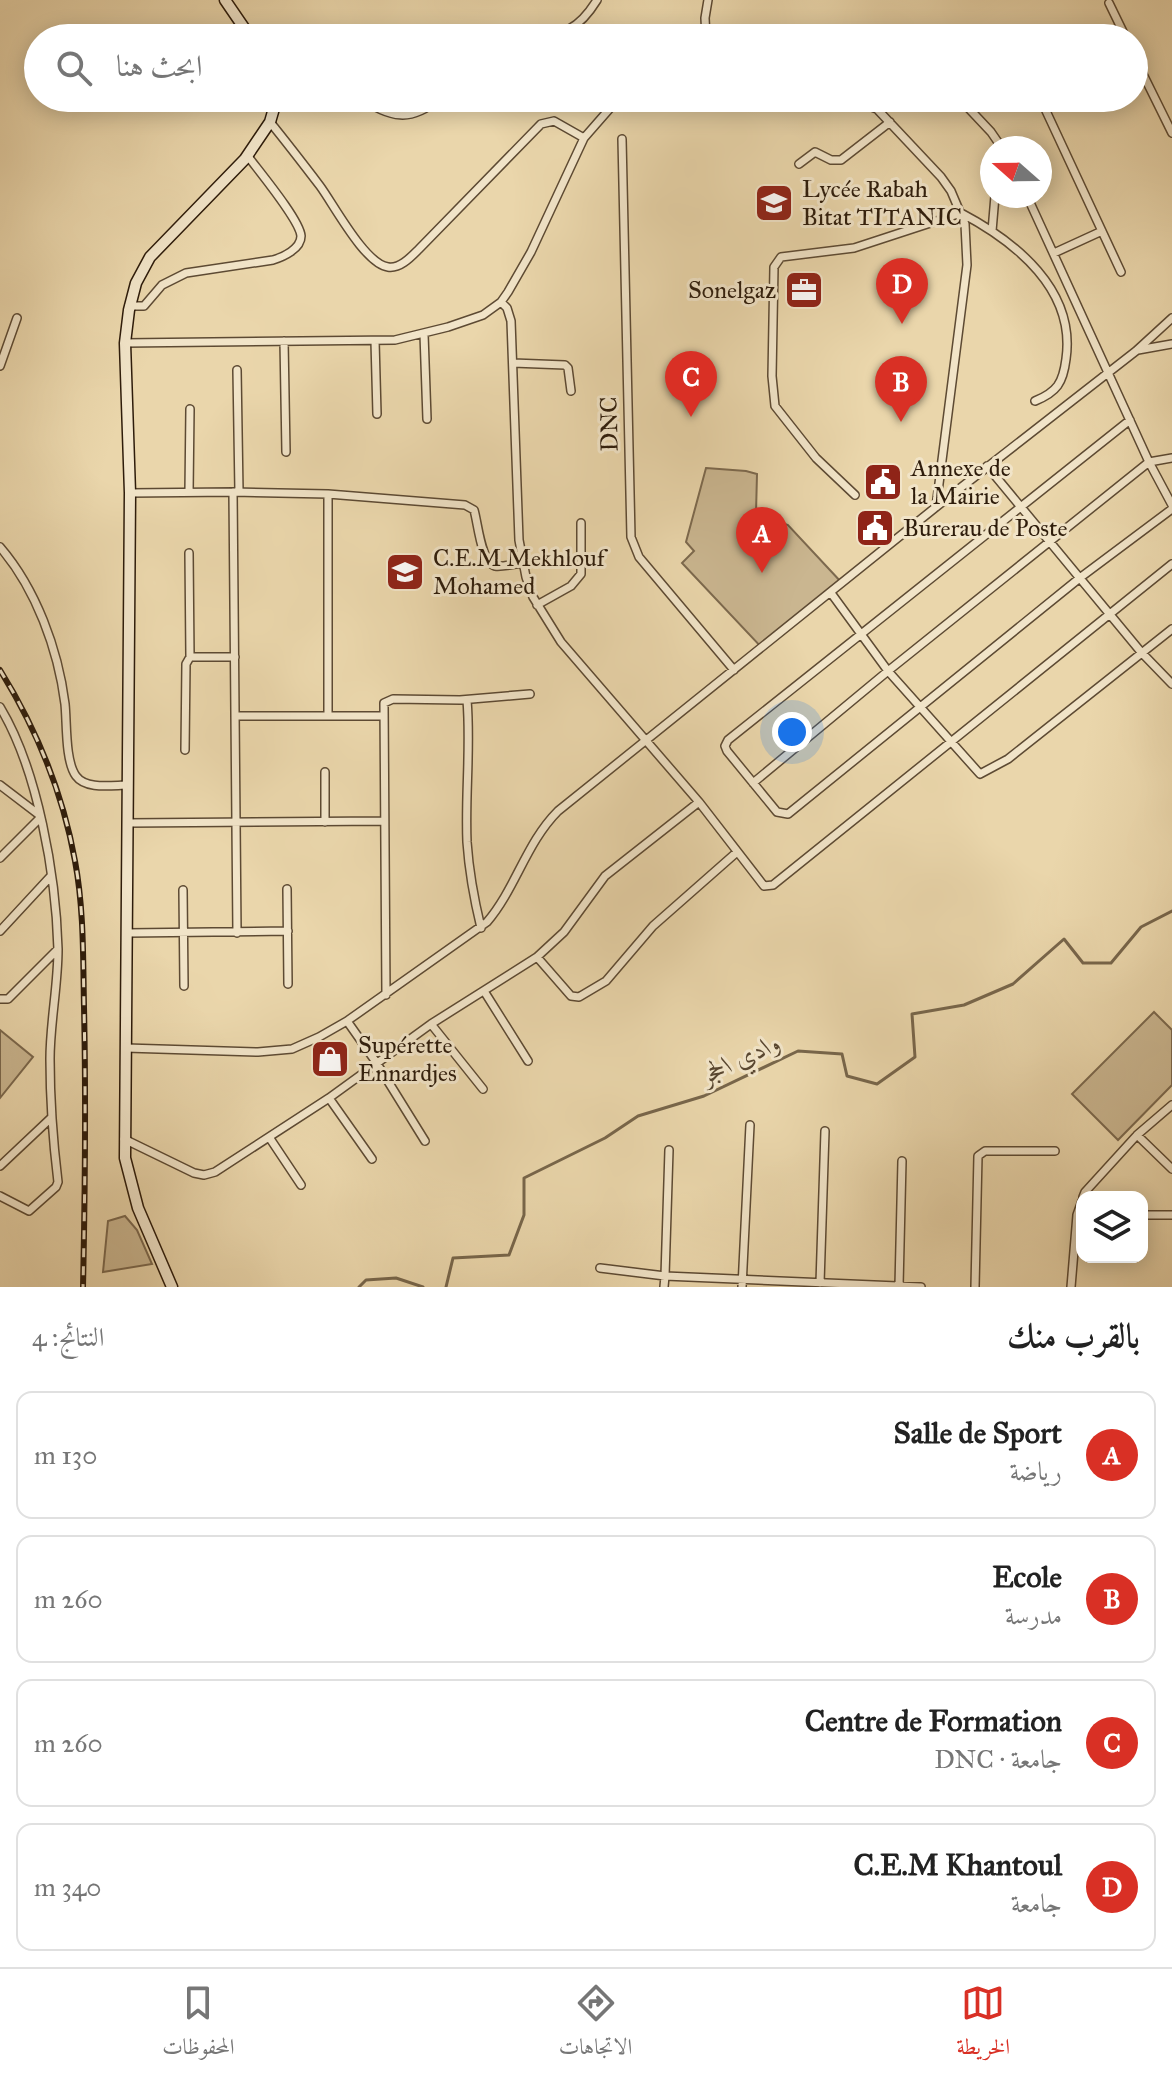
<!DOCTYPE html>
<html lang="ar">
<meta charset="utf-8">
<style>
body{margin:0;font-family:"IM FELL Great Primer",Amiri,serif;background:#f6f6f6;color:#222;direction:rtl}
.controls{position:absolute;right:24px;bottom:24px;display:grid;overflow:hidden;border-radius:16px;box-shadow:0 4px 20px #0003}
.controls button{width:72px;height:72px;display:grid;place-items:center;padding:0;border:0;border-bottom:2px solid #e0e0e0;background:#fff;color:#222;font:40px sans-serif}
.compass{position:absolute;left:980px;top:136px;width:72px;height:72px;border-radius:50%;background:#fff;box-shadow:0 4px 20px #0003;rotate:290deg}
.you{position:absolute;left:792px;top:732px;width:28px;height:28px;margin:-20px;border:6px solid #fff;border-radius:50%;background:#1a73e8;box-shadow:0 0 0 12px #1a73e833}
.badge{display:grid;place-items:center;width:52px;height:52px;border-radius:50%;background:#d93025;color:#fff;font-size:26px;font-weight:700}
.pin{position:absolute;translate:-50% -66px;filter:drop-shadow(0 2px 4px #0008)}
.pin::after{content:'';position:absolute;top:42px;width:28px;height:24px;background:inherit;clip-path:polygon(0 0,100% 0,50% 100%)}
.list{margin:0;padding:0;list-style:none}
h2{display:flex;justify-content:space-between;align-items:center;height:104px;margin:0;padding:0 32px;font-size:34px}
h2 small{font-size:26px;font-weight:400;color:#767676}
.list li{display:grid;grid-template-columns:52px 1fr auto;gap:24px;align-items:center;box-sizing:border-box;height:128px;margin:0 16px 16px;padding:0 16px;border:2px solid #e0e0e0;border-radius:16px}
.list b{display:block;font-size:30px;white-space:nowrap}
.list p{margin:0;font-size:26px;white-space:nowrap;color:#767676}
.list em{font-size:26px;font-style:normal;color:#767676}
.icon{flex:none;width:44px;height:44px;fill:none;stroke:currentColor;stroke-width:2;stroke-linecap:round;stroke-linejoin:round}
.map{position:relative;flex:none;width:1172px;height:1287px;overflow:hidden;direction:ltr}
.search{position:absolute;background:#fff;box-shadow:0 4px 20px #0003;left:24px;right:24px;top:24px;height:88px;display:flex;align-items:center;gap:20px;box-sizing:border-box;padding:0 28px;border-radius:44px;color:#767676;font-size:30px}
.sheet{height:680px;background:#fff}
nav{display:flex;justify-content:space-around;align-items:center;box-sizing:border-box;height:112px;border-top:2px solid #e0e0e0;background:#fff;font-size:22px;color:#767676}
nav a{display:grid;justify-items:center;gap:4px}
nav .on{color:#d93025}
.map>svg:first-child{display:block}
.green{fill:#cab690;stroke:#7c694e;stroke-width:2}
.lines{fill:none;stroke-linecap:round;stroke-linejoin:round}
.stream{stroke:#78664b;stroke-width:3}
.minor-casing{stroke:#5d4a33;stroke-width:10}
.secondary-casing{stroke:#2e1c0b;stroke-width:13}
.minor{stroke:#f1e4c8;stroke-width:7}
.secondary{stroke:#f1e4c8;stroke-width:10}
.rail-casing{stroke:#2e1c0b;stroke-width:6}
.rail{stroke:#f1e4c8;stroke-width:3;stroke-dasharray:9;stroke-linecap:butt}
.labels{text-anchor:middle;dominant-baseline:central;stroke-width:6;stroke-linejoin:round;paint-order:stroke}
.poi-label{font-size:24px;fill:#2e1c0b;stroke:#f1e4c8;text-anchor:start}
.street-label{font-size:24px;fill:#2e1c0b;stroke:#f1e4c8}
.water-label{font-size:26px;font-style:italic;fill:#594730;stroke:#f1e4c8}
</style>
<div class="map">
<svg width="1172" height="1287" viewBox="0 0 1172 1287">
<rect width="100%" height="100%" fill="#ead6ab"/>
<filter id="stains"><feTurbulence type="fractalNoise" baseFrequency=".0025" numOctaves="4"/><feColorMatrix values="0 0 0 0 .2 0 0 0 0 .09 0 0 0 0 .02 0 0 0 .5 -.17"/></filter>
<radialGradient id="worn" r=".72"><stop offset=".6" stop-color="#630" stop-opacity="0"/><stop offset="1" stop-color="#630" stop-opacity=".3"/></radialGradient>
<!-- green -->
<path class="green" d="M 706,468 L 746,471 L 757,474 L 756,513 L 788,525 L 842,583 L 762,648 L 682,563 L 694,551 L 686,542 Z
M 1154,1012 L 1172,1030 L 1172,1085 L 1118,1140 L 1072,1094 Z
M 0,1030 L 33,1057 L 0,1098 Z
M 125,1216 L 137,1230 L 152,1264 L 103,1272 L 108,1221 Z"/>
<g class="lines">
<!-- stream -->
<path class="stream" d="M 359,1287 L 366,1280 L 396,1278 L 423,1287
M 446,1287 L 453,1258 L 509,1255 L 524,1215 L 524,1178 L 605,1138 L 638,1116 L 704,1096 L 798,1051 L 842,1054 L 847,1076 L 877,1084 L 915,1057 L 912,1014 L 964,1005 L 1013,984 L 1064,939 L 1083,963 L 1111,963 L 1141,927 L 1172,911"/>
<!-- minor casing -->
<g class="minor-casing">
<path id="minor" d="M 1109,3 L 1126,38
M 525,38 C 562,33 576,34 597,0
M 706,38 L 705,18 L 708,0
M 734,38 L 795,31 L 843,38
M 1134,56 L 1172,133
M 359,98 C 392,117 409,124 440,98
M 706,98 L 713,105 L 730,98
M 849,98 L 877,109 L 941,177 L 951,191 L 965,224 L 967,265 L 936,507
M 959,98 L 991,132 L 1002,148
M 1040,98 L 1121,272
M 270,122 C 287,143 304,165 320,186 C 334,205 365,264 388,267 C 400,269 411,257 419,249 L 541,124 L 554,121 L 584,138
M 622,139 L 631,537 L 639,557 L 734,670
M 799,164 L 815,152 L 831,160 L 841,160 L 890,122
M 1027,196 L 1149,462 L 1172,505
M 992,231 L 995,196
M 1054,253 L 1102,231
M 501,302 L 507,308 L 511,321 L 519,540 L 526,577 L 533,597 L 561,642 L 699,802 L 764,886 L 773,885 L 1172,564
M 129,306 L 144,306 L 162,285 L 186,273 L 273,260 C 283,257 301,249 301,236 C 300,220 258,170 247,155
M 424,334 L 427,419
M 284,341 L 286,452
M 375,341 L 377,414
M 125,343 L 395,340 L 448,327 L 483,315 L 501,302 L 508,292 L 531,252 L 584,138 L 619,98
M 1138,350 L 1172,344
M 513,363 L 565,365 L 568,368 L 571,391
M 0,366 L 17,318
M 237,370 L 239,492
M 1130,420 L 728,740 L 725,746 L 727,751 L 777,812 L 788,814 L 1081,577 L 1172,509
M 987,466 L 1141,652 L 1172,684
M 189,492 L 190,409
M 233,492 L 328,494 L 465,505 L 474,510 C 478,523 481,563 495,566 C 503,567 514,564 523,563
M 130,493 L 233,492 L 237,933
M 855,495 L 816,458 L 775,406 L 772,376 L 774,267 L 781,257 L 854,248 L 961,213 C 1016,242 1076,290 1066,359 C 1063,383 1057,392 1035,401
M 0,547 C 36,589 58,649 65,704 C 67,723 65,761 76,776 C 86,790 113,785 128,785
M 831,593 L 888,671 L 980,774 L 1008,759 L 1172,629
M 537,605 L 571,586 L 581,574 L 581,523
M 190,657 L 235,657
M 467,700 C 471,747 465,794 467,842 C 469,871 474,899 481,928
M 0,707 C 38,770 56,876 58,949 C 58,986 50,1023 50,1059 C 50,1101 53,1141 58,1182 L 56,1187 L 29,1211 L 0,1196
M 328,715 L 328,494
M 235,716 L 383,716
M 185,750 L 186,664 L 190,657 L 189,553
M 753,783 L 888,671 L 1149,462 L 1172,458
M 0,785 L 38,814
M 325,822 L 325,772
M 128,823 L 384,821
M 0,858 L 39,819
M 287,889 L 288,984
M 183,890 L 184,986
M 0,931 L 51,876
M 128,933 L 288,931
M 537,957 L 571,996 L 579,997 L 606,981 L 653,926 L 737,852
M 484,991 L 528,1061
M 386,995 L 384,703 L 393,699 L 460,700 L 530,694
M 0,999 L 8,999 L 57,950
M 347,1021 L 376,1062 L 425,1141
M 431,1024 L 483,1089
M 126,1048 L 258,1052 L 292,1049 L 319,1037 L 347,1021 L 487,922 C 516,888 526,843 558,811 L 936,507 L 1136,351 L 1172,318
M 329,1098 L 372,1159
M 1137,1135 L 1172,1169
M 269,1137 L 301,1185
M 124,1139 L 194,1173 L 204,1175 L 215,1172 L 329,1098 L 431,1024 L 537,957 L 564,932 L 605,876 L 699,802
M 0,1166 L 51,1118
M 1083,1197 L 1085,1192 L 1137,1135 L 1172,1105
M 1142,1215 L 1172,1215
M 600,1268 L 665,1276 L 669,1150
M 820,1283 L 825,1131
M 899,1286 L 902,1161
M 664,1287 L 665,1276 L 921,1287
M 742,1287 L 750,1125
M 975,1287 L 978,1156 L 985,1151 L 1055,1151
M 1071,1287 L 1077,1215 L 1082,1201"/>
</g>
<!-- secondary casing -->
<g class="secondary-casing">
<path id="secondary" d="M 225,0 L 251,38
M 172,1287 L 138,1208 L 125,1158 L 130,493 L 125,343 L 129,310 L 136,283 L 150,257 L 245,159 L 270,122 L 277,98"/>
</g>
<!-- minor -->
<use href="#minor" class="minor"/>
<!-- secondary -->
<use href="#secondary" class="secondary"/>
<!-- rail casing -->
<g class="rail-casing">
<path id="rail" d="M 0,670 C 36,728 63,794 75,861 C 84,909 83,959 84,1007 C 86,1100 85,1194 83,1287"/>
</g>
<!-- rail -->
<use href="#rail" class="rail"/>
</g>
<!-- icons -->
<defs>
<g id="university-square" transform="scale(2)"><rect x="-9" y="-9" width="18" height="18" rx="4" fill="#8f2418" stroke="#f1e4c8"/><path d="M0-5L7-2L0 1L-7-2ZM-4 1L0 2.5L4 1V4Q0 6-4 4Z" fill="#fff"/></g>
<g id="office-square" transform="scale(2)"><rect x="-9" y="-9" width="18" height="18" rx="4" fill="#8f2418" stroke="#f1e4c8"/><path d="M-6-3h4V-5.5h4V-3h4V5H-6ZM-1-4.5V-3h2v-1.5ZM-6 0V1H6V0Z" fill="#fff"/></g>
<g id="civic-square" transform="scale(2)"><rect x="-9" y="-9" width="18" height="18" rx="4" fill="#8f2418" stroke="#f1e4c8"/><path d="M-.6-6.5H3V-4.5H.6V-3L4-1V1h2V6H-6V1h2V-1L-.6-3ZM-1.2 2.5V6h2.4V2.5Z" fill="#fff"/></g>
<g id="school-square" transform="scale(2)"><rect x="-9" y="-9" width="18" height="18" rx="4" fill="#8f2418" stroke="#f1e4c8"/><path d="M0-5L7-2L0 1L-7-2ZM-4 1L0 2.5L4 1V4Q0 6-4 4Z" fill="#fff"/></g>
<g id="shop-square" transform="scale(2)"><rect x="-9" y="-9" width="18" height="18" rx="4" fill="#8f2418" stroke="#f1e4c8"/><path d="M-5-2.5h2.3a2.7 3.5 0 0 1 5.4 0H5L5.5 6h-11ZM-1.5-2.5h3a1.5 2.3 0 0 0-3 0Z" fill="#fff"/></g>
</defs>
<g fill-rule="evenodd">
<use href="#university-square" x="774" y="203"/>
<use href="#office-square" x="804" y="290"/>
<use href="#civic-square" x="883" y="482"/>
<use href="#civic-square" x="875" y="528"/>
<use href="#school-square" x="405" y="572"/>
<use href="#shop-square" x="330" y="1059"/>
</g>
<g class="labels">
<!-- poi labels -->
<g class="poi-label">
<text x="802" y="189">Lycée Rabah<tspan x="802" dy="28">Bitat TITANIC</tspan></text>
<text x="776" y="290" text-anchor="end">Sonelgaz</text>
<text x="911" y="468">Annexe de<tspan x="911" dy="28">la Mairie</tspan></text>
<text x="903" y="528">Burerau de Poste</text>
<text x="433" y="558">C.E.M Mekhlouf<tspan x="433" dy="28">Mohamed</tspan></text>
<text x="358" y="1045">Supérette<tspan x="358" dy="28">Ennardjes</tspan></text>
</g>
<!-- street labels -->
<g class="street-label">
<text transform="translate(609 424) rotate(-91)">DNC</text>
</g>
<!-- water labels -->
<g class="water-label">
<text transform="translate(740 1058) rotate(-25)">وادي الحجر</text>
</g>
</g>
<rect width="100%" height="100%" filter="url(#stains)"/>
<rect width="100%" height="100%" fill="url(#worn)"/>
</svg>
<div class="controls">
<button><svg class="icon" aria-label="layers" viewBox="0 0 24 24"><path d="M12 4l9 5-9 5-9-5zM3 14l9 5 9-5"/></svg></button>
</div>
<svg class="compass" viewBox="-18 -18 36 36"><path d="M0-13l5 13h-10z" fill="#e53935"/><path d="M0 13l5-13h-10z" fill="#767676"/></svg>
<div class="you"></div>
<div class="pin badge" style="left:762px;top:573px">A</div>
<div class="pin badge" style="left:901px;top:422px">B</div>
<div class="pin badge" style="left:691px;top:417px">C</div>
<div class="pin badge" style="left:902px;top:324px">D</div>
<div class="search"><svg class="icon" aria-label="search" viewBox="0 0 24 24"><circle cx="10" cy="10" r="6"/><path d="M15 15l6 6"/></svg>ابحث هنا</div>
</div>
<section class="sheet">
<h2>بالقرب منك<small>النتائج: 4</small></h2>
<ul class="list">
<li><span class="badge">A</span><div><b>Salle de Sport</b><p>رياضة</p></div><em>130 m</em></li>
<li><span class="badge">B</span><div><b>Ecole</b><p>مدرسة</p></div><em>260 m</em></li>
<li><span class="badge">C</span><div><b>Centre de Formation</b><p>جامعة · DNC</p></div><em>260 m</em></li>
<li><span class="badge">D</span><div><b>C.E.M Khantoul</b><p>جامعة</p></div><em>340 m</em></li>
</ul>
</section>
<nav>
<a class="on"><svg class="icon" aria-label="map" viewBox="0 0 24 24"><path d="M3 6l6-2 6 2 6-2v14l-6 2-6-2-6 2zM9 4v14M15 6v14"/></svg>الخريطة</a>
<a><svg class="icon" aria-label="directions" viewBox="0 0 24 24"><path d="M12 3l9 9-9 9-9-9zM9 14v-3h6M13 9l2 2-2 2"/></svg>الاتجاهات</a>
<a><svg class="icon" aria-label="saved" viewBox="0 0 24 24"><path d="M7 4h10v16l-5-4-5 4z"/></svg>المحفوظات</a>
</nav>
